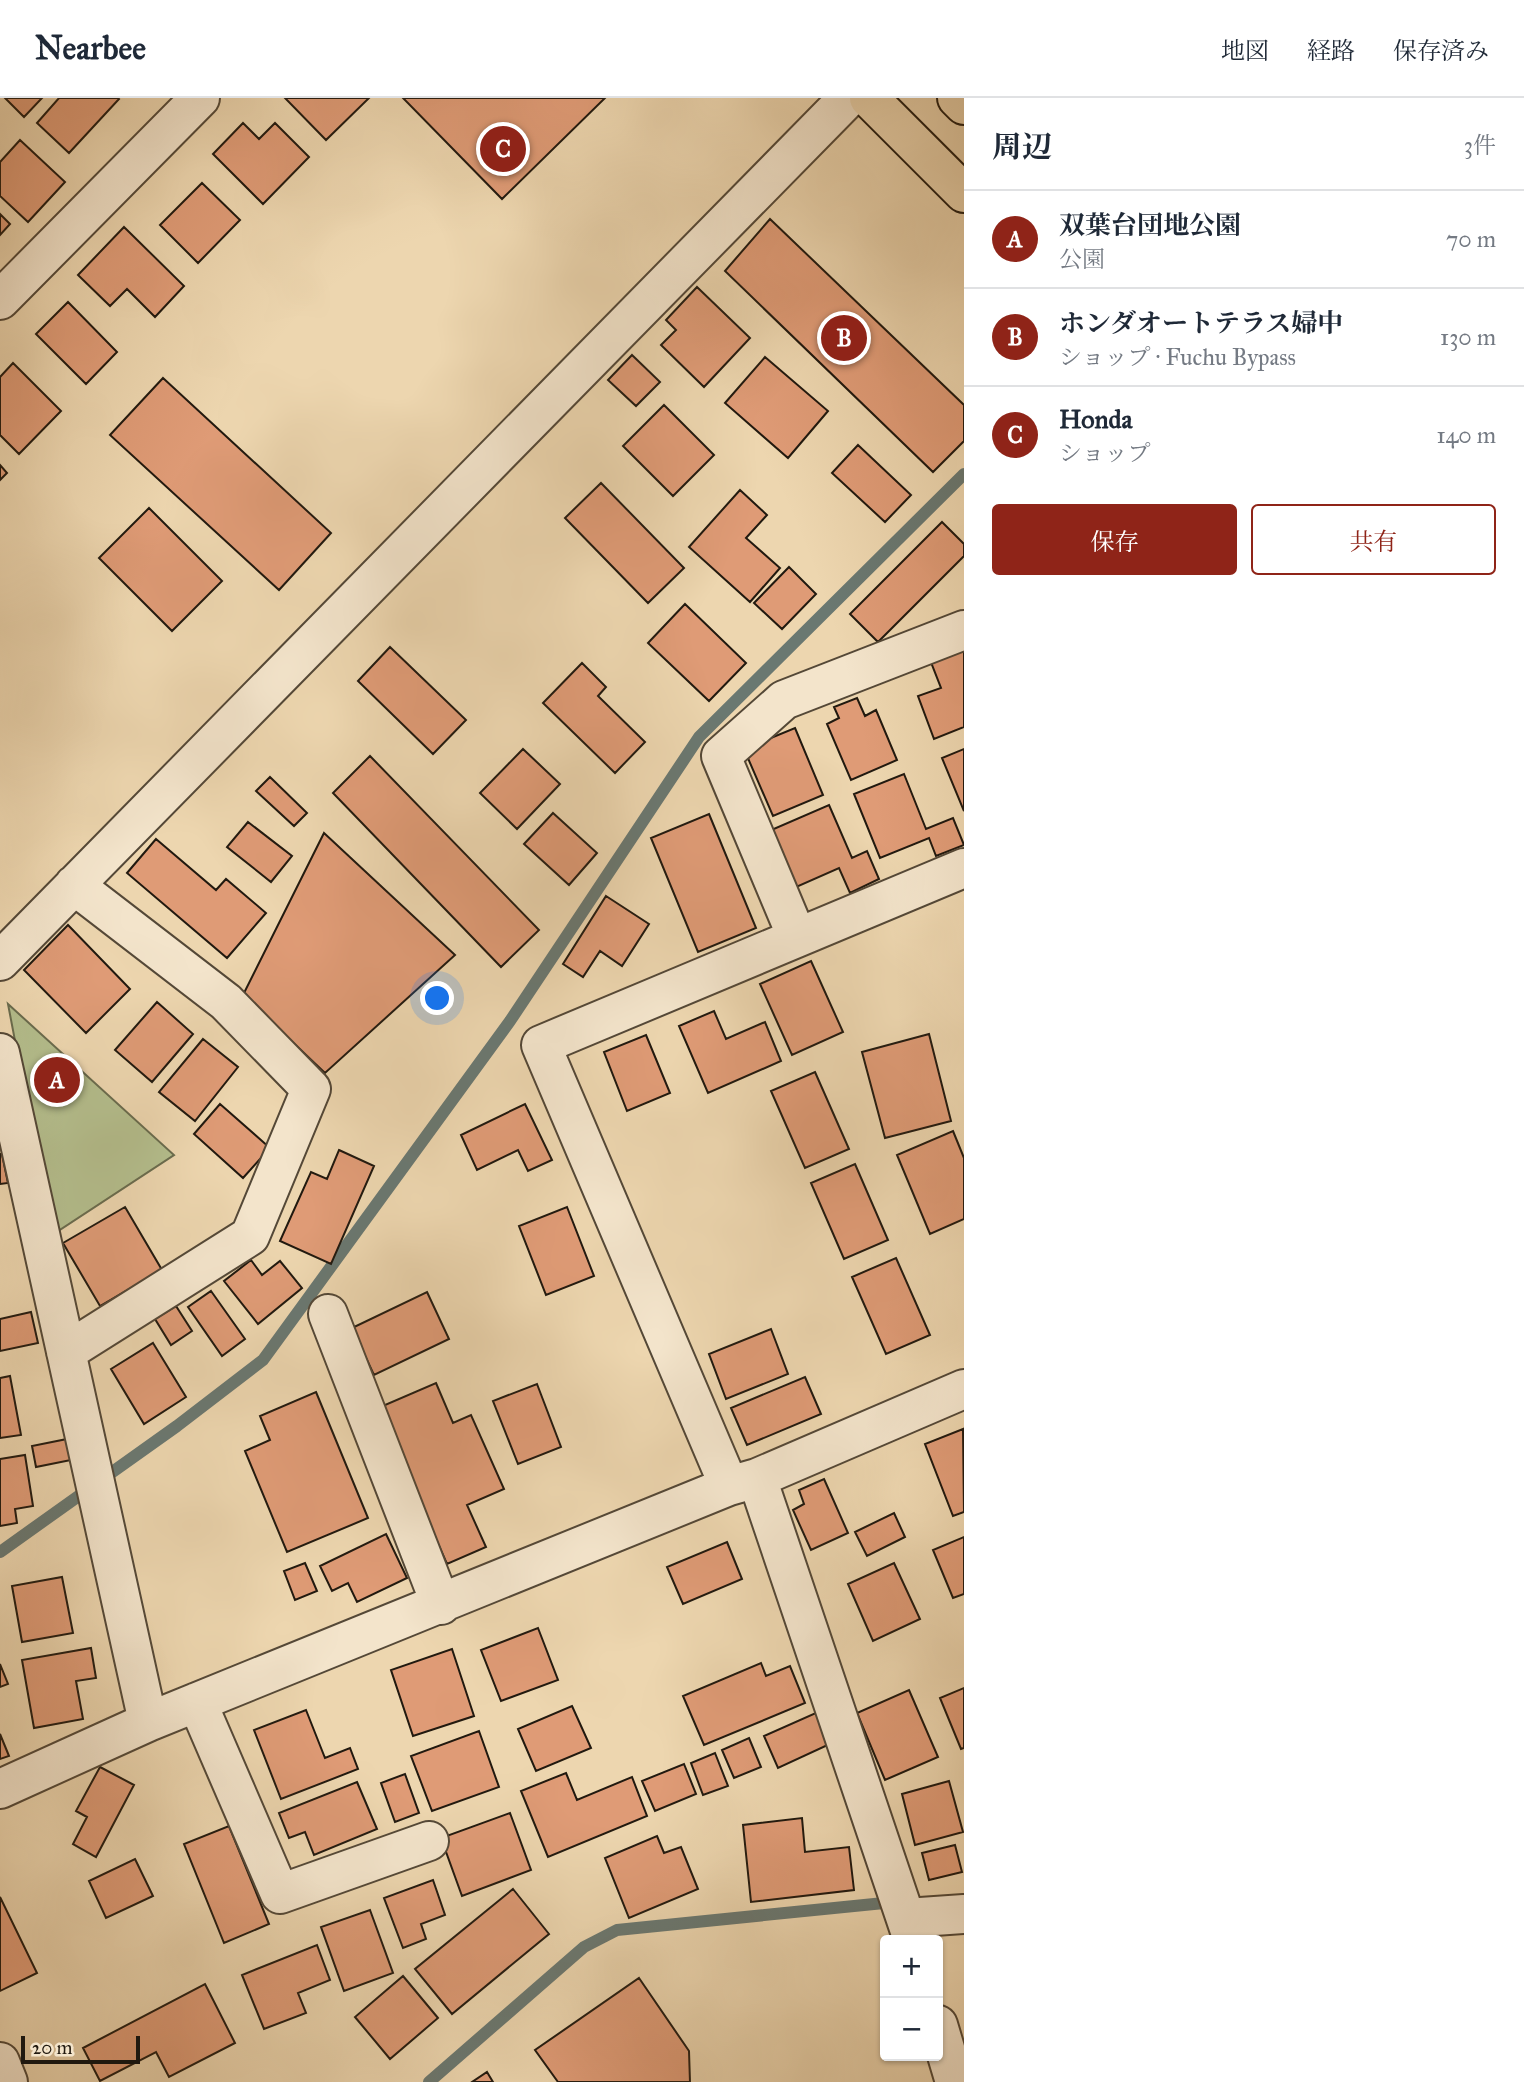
<!DOCTYPE html>
<html lang="ja">
<meta charset="utf-8">
<style>
body{margin:0;font-family:"IM FELL Great Primer","Noto Serif JP",serif;background:#f6f6f7;color:#1f2937}
.controls{position:absolute;right:21px;bottom:21px;display:grid;overflow:hidden;border-radius:7px;box-shadow:0 2px 5px #0004}
.controls button{width:63px;height:63px;display:grid;place-items:center;padding:0;border:0;border-bottom:2px solid #e0e1e3;background:#fff;color:#1f2937;font:35px sans-serif}
.scale{position:absolute;left:21px;bottom:18px;width:119px;box-sizing:border-box;padding-left:7px;border:4px solid #21190f;border-top:0;font-size:19px;line-height:24px;white-space:nowrap;color:#21190f;-webkit-text-stroke:5px #f3e4cb;paint-order:stroke}
.you{position:absolute;left:438px;top:901px;width:24px;height:24px;margin:-18px;border:5px solid #fff;border-radius:50%;background:#1a73e8;box-shadow:0 0 0 10px #1a73e833}
.badge{display:grid;place-items:center;width:46px;height:46px;border-radius:50%;background:#8f2418;color:#fff;font-size:23px;font-weight:700}
.pin{position:absolute;translate:-50% -50%;border:4px solid #fff;box-shadow:0 2px 7px #0006}
.list{margin:0;padding:0;list-style:none}
h2{display:flex;justify-content:space-between;align-items:center;height:91px;margin:0;padding:0 28px;font-size:30px}
h2 small{font-size:23px;font-weight:400;color:#747a83}
.list li{display:grid;grid-template-columns:46px 1fr auto;gap:21px;align-items:center;box-sizing:border-box;height:98px;padding:0 28px;border-top:2px solid #e0e1e3}
.list b{display:block;font-size:26px;white-space:nowrap}
.list p{margin:0;font-size:23px;white-space:nowrap;color:#747a83}
.list em{font-size:23px;font-style:normal;color:#747a83}
.actions{display:flex;gap:14px;padding:21px 28px}
.actions a{flex:1;padding:16px 0;border:2px solid #8f2418;border-radius:7px;text-align:center;font-size:24px;color:#8f2418}
.actions .main{background:#8f2418;color:#fff}
.map{position:relative;flex:none;width:964px;height:1984px;overflow:hidden}
header{display:flex;align-items:center;gap:42px;box-sizing:border-box;height:98px;padding:0 35px;background:#fff;border-bottom:2px solid #e0e1e3}
header strong{font-size:33px}
nav{display:flex;gap:38px;margin-inline-start:auto;font-size:24px}
main{display:flex}
aside{flex:1;background:#fff}
.map>svg:first-child{display:block}
.green{fill:#b4be8d;stroke:#6a6c4e;stroke-width:2}
.lines{fill:none;stroke-linecap:round;stroke-linejoin:round}
.stream{stroke:#6a7871;stroke-width:12}
.building{fill:#df9b76;stroke:#21190f;stroke-width:2}
.street-casing{stroke:#544837;stroke-width:42}
.highway-casing{stroke:#21190f;stroke-width:42}
.street{stroke:#f3e4cb;stroke-width:38}
.highway{stroke:#edd6af;stroke-width:38}
</style>
<header>
<strong>Nearbee</strong>
<nav><a>地図</a><a>経路</a><a>保存済み</a></nav>
</header>
<main>
<div class="map">
<svg width="964" height="1984" viewBox="0 0 964 1984">
<rect width="100%" height="100%" fill="#edd6af"/>
<filter id="stains"><feTurbulence type="fractalNoise" baseFrequency=".00286" numOctaves="4"/><feColorMatrix values="0 0 0 0 .2 0 0 0 0 .09 0 0 0 0 .02 0 0 0 .5 -.17"/></filter>
<radialGradient id="worn" r=".72"><stop offset=".6" stop-color="#630" stop-opacity="0"/><stop offset="1" stop-color="#630" stop-opacity=".3"/></radialGradient>
<!-- green -->
<path class="green" d="M 8,906 L 174,1057 L 52,1137 Z"/>
<g class="lines">
<!-- stream -->
<path class="stream" d="M 0,1454 L 177,1328 L 263,1262 L 510,923 L 699,639 L 964,376
M 429,1984 L 584,1849 L 617,1832 L 894,1804"/>
</g>
<!-- building -->
<path class="building" d="M 5,0 L 42,0 L 24,19 Z
M 59,0 L 118,0 L 119,1 L 69,55 L 37,25 Z
M 285,0 L 369,0 L 326,42 Z
M 403,0 L 605,0 L 502,101 Z
M 243,25 L 259,41 L 275,25 L 309,59 L 263,106 L 213,56 Z
M 20,42 L 65,84 L 28,124 L 0,98 L 0,64 Z
M 202,85 L 240,122 L 198,165 L 160,127 Z
M 0,116 L 10,126 L 0,137 Z
M 770,121 L 964,307 L 964,343 L 933,374 L 725,173 Z
M 124,129 L 184,188 L 155,219 L 127,191 L 110,208 L 78,177 Z
M 697,189 L 750,240 L 704,289 L 661,247 L 676,232 L 666,222 Z
M 68,204 L 117,254 L 86,286 L 36,236 Z
M 632,257 L 660,284 L 636,308 L 608,282 Z
M 765,259 L 828,313 L 788,360 L 725,305 Z
M 13,265 L 61,313 L 19,356 L 0,337 L 0,279 Z
M 163,280 L 331,435 L 279,492 L 110,337 Z
M 664,307 L 714,357 L 673,398 L 623,348 Z
M 858,347 L 911,397 L 885,424 L 832,375 Z
M 0,367 L 7,375 L 0,382 Z
M 601,385 L 684,470 L 648,505 L 565,420 Z
M 740,392 L 767,417 L 746,440 L 780,470 L 750,504 L 689,449 Z
M 149,410 L 222,483 L 172,533 L 99,460 Z
M 942,424 L 964,446 L 964,458 L 878,544 L 850,516 Z
M 789,469 L 816,496 L 782,531 L 754,505 Z
M 685,506 L 746,565 L 709,603 L 648,545 Z
M 964,540 L 964,629 L 934,641 L 918,598 L 941,590 L 927,554 Z
M 390,549 L 466,622 L 433,656 L 358,583 Z
M 582,565 L 606,589 L 598,598 L 645,644 L 615,675 L 543,605 Z
M 857,600 L 865,618 L 876,612 L 897,662 L 851,682 L 827,626 L 839,620 L 834,609 Z
M 795,630 L 823,697 L 773,718 L 744,651 Z
M 523,651 L 560,686 L 517,731 L 480,695 Z
M 964,651 L 964,713 L 942,660 Z
M 370,658 L 539,832 L 501,869 L 333,695 Z
M 904,676 L 926,731 L 953,720 L 964,747 L 936,758 L 929,740 L 880,760 L 854,696 Z
M 270,679 L 307,715 L 294,728 L 256,693 Z
M 829,707 L 852,760 L 867,753 L 879,781 L 850,795 L 839,770 L 794,790 L 769,733 Z
M 553,715 L 597,755 L 569,787 L 524,746 Z
M 709,716 L 756,830 L 698,854 L 651,740 Z
M 248,724 L 292,758 L 271,784 L 227,749 Z
M 324,735 L 455,857 L 325,975 L 243,897 Z
M 156,741 L 216,792 L 226,781 L 266,815 L 227,860 L 127,775 Z
M 606,798 L 649,826 L 622,868 L 600,853 L 583,879 L 563,866 Z
M 68,827 L 130,891 L 86,935 L 24,872 Z
M 811,863 L 843,934 L 792,957 L 760,886 Z
M 157,904 L 193,936 L 152,984 L 115,952 Z
M 714,913 L 726,941 L 765,924 L 781,963 L 708,995 L 679,928 Z
M 929,936 L 951,1023 L 885,1040 L 862,954 Z
M 646,937 L 670,995 L 627,1013 L 604,954 Z
M 203,941 L 238,969 L 195,1023 L 159,994 Z
M 815,974 L 849,1051 L 805,1070 L 771,993 Z
M 220,1006 L 270,1050 L 243,1080 L 194,1036 Z
M 525,1006 L 552,1062 L 528,1073 L 518,1052 L 477,1072 L 461,1037 Z
M 953,1033 L 964,1060 L 964,1121 L 930,1136 L 897,1057 Z
M 339,1052 L 374,1068 L 331,1166 L 280,1143 L 311,1074 L 327,1081 Z
M 0,1056 L 2,1056 L 8,1085 L 0,1086 Z
M 855,1066 L 888,1142 L 844,1161 L 811,1085 Z
M 125,1109 L 162,1172 L 100,1208 L 63,1145 Z
M 567,1109 L 594,1178 L 546,1197 L 519,1128 Z
M 896,1160 L 930,1237 L 886,1256 L 852,1179 Z
M 251,1162 L 262,1177 L 280,1163 L 302,1190 L 258,1226 L 224,1183 Z
M 211,1193 L 245,1241 L 222,1258 L 188,1209 Z
M 427,1194 L 449,1241 L 374,1277 L 352,1230 Z
M 176,1208 L 192,1233 L 171,1247 L 155,1221 Z
M 31,1214 L 38,1245 L 0,1253 L 0,1221 Z
M 771,1231 L 788,1276 L 726,1301 L 709,1256 Z
M 153,1245 L 186,1299 L 144,1326 L 111,1271 Z
M 10,1278 L 21,1337 L 0,1340 L 0,1280 Z
M 805,1279 L 821,1316 L 747,1347 L 731,1310 Z
M 436,1285 L 453,1325 L 471,1317 L 504,1391 L 467,1407 L 486,1449 L 447,1466 L 378,1310 Z
M 537,1286 L 561,1349 L 518,1366 L 493,1303 Z
M 316,1294 L 368,1420 L 287,1454 L 245,1353 L 270,1342 L 260,1318 Z
M 963,1331 L 964,1414 L 953,1418 L 925,1346 Z
M 67,1341 L 71,1362 L 36,1369 L 32,1348 Z
M 25,1357 L 33,1408 L 15,1411 L 17,1425 L 0,1428 L 0,1361 Z
M 824,1381 L 848,1435 L 811,1452 L 793,1412 L 804,1406 L 799,1392 Z
M 894,1415 L 905,1439 L 867,1458 L 855,1434 Z
M 386,1436 L 407,1480 L 357,1504 L 348,1485 L 332,1493 L 320,1468 Z
M 964,1439 L 964,1496 L 953,1500 L 933,1452 Z
M 727,1444 L 742,1481 L 683,1506 L 667,1469 Z
M 305,1465 L 317,1493 L 295,1502 L 284,1473 Z
M 894,1465 L 920,1521 L 873,1543 L 848,1486 Z
M 62,1479 L 73,1535 L 22,1544 L 12,1488 Z
M 538,1530 L 558,1582 L 501,1603 L 481,1552 Z
M 91,1550 L 96,1580 L 76,1583 L 83,1621 L 34,1630 L 22,1562 Z
M 452,1551 L 474,1618 L 413,1638 L 391,1572 Z
M 761,1565 L 766,1578 L 790,1568 L 805,1605 L 704,1647 L 683,1598 Z
M 0,1566 L 8,1586 L 0,1589 Z
M 964,1590 L 964,1650 L 961,1651 L 940,1600 Z
M 909,1592 L 938,1659 L 885,1682 L 857,1615 Z
M 572,1608 L 591,1650 L 536,1673 L 518,1631 Z
M 306,1612 L 325,1660 L 350,1650 L 358,1671 L 281,1701 L 254,1632 Z
M 818,1614 L 832,1645 L 778,1670 L 764,1638 Z
M 479,1633 L 499,1689 L 432,1713 L 411,1658 Z
M 0,1636 L 9,1658 L 0,1661 Z
M 749,1640 L 761,1669 L 734,1680 L 722,1652 Z
M 715,1655 L 728,1688 L 703,1697 L 691,1665 Z
M 684,1666 L 696,1696 L 655,1713 L 642,1683 Z
M 100,1669 L 134,1687 L 96,1759 L 73,1746 L 87,1719 L 76,1713 Z
M 566,1675 L 577,1702 L 632,1679 L 647,1718 L 548,1759 L 521,1693 Z
M 405,1676 L 419,1715 L 395,1724 L 381,1685 Z
M 949,1683 L 963,1734 L 915,1747 L 902,1696 Z
M 357,1684 L 377,1731 L 314,1757 L 305,1734 L 289,1740 L 279,1715 Z
M 510,1715 L 531,1772 L 462,1798 L 441,1740 Z
M 802,1720 L 805,1754 L 849,1749 L 854,1792 L 751,1804 L 743,1727 Z
M 229,1728 L 269,1826 L 224,1845 L 184,1746 Z
M 657,1738 L 664,1755 L 681,1749 L 698,1791 L 629,1820 L 605,1760 Z
M 955,1747 L 962,1774 L 929,1782 L 922,1755 Z
M 135,1761 L 153,1798 L 106,1820 L 89,1783 Z
M 433,1782 L 445,1817 L 421,1826 L 426,1841 L 403,1850 L 384,1800 Z
M 513,1791 L 549,1836 L 452,1916 L 415,1871 Z
M 0,1799 L 37,1875 L 0,1893 Z
M 370,1812 L 393,1875 L 344,1893 L 321,1829 Z
M 317,1847 L 330,1882 L 298,1895 L 306,1915 L 264,1931 L 242,1877 Z
M 403,1878 L 438,1920 L 390,1961 L 355,1919 Z
M 639,1880 L 689,1953 L 690,1984 L 558,1984 L 535,1952 Z
M 205,1886 L 235,1945 L 169,1979 L 156,1954 L 100,1983 L 83,1950 Z
M 487,1974 L 493,1984 L 472,1984 Z"/>
<g class="lines">
<!-- street casing -->
<g class="street-casing">
<path id="street" d="M 0,202 L 200,0
M 797,839 L 721,658 L 784,602 L 964,532
M 0,863 L 848,0
M 0,955 L 148,1624
M 328,1216 L 441,1507
M 66,1254 L 250,1138 L 311,991 L 226,904 L 74,787
M 757,1380 L 913,1842
M 729,1388 L 541,947 L 964,770
M 197,1604 L 280,1796 L 429,1743
M 0,1691 L 148,1624 L 729,1388 L 757,1380 L 964,1291
M 906,1820 L 964,1816
M 938,1927 L 955,1984
M 0,1964 L 8,1984"/>
</g>
<!-- highway casing -->
<g class="highway-casing">
<path id="highway" d="M 869,0 L 964,95
M 957,0 L 964,7"/>
</g>
<!-- street -->
<use href="#street" class="street"/>
<!-- highway -->
<use href="#highway" class="highway"/>
</g>
<rect width="100%" height="100%" filter="url(#stains)"/>
<rect width="100%" height="100%" fill="url(#worn)"/>
</svg>
<div class="controls">
<button>+</button>
<button>−</button>
</div>
<div class="scale">20 m</div>
<div class="you"></div>
<div class="pin badge" style="left:57px;top:982px">A</div>
<div class="pin badge" style="left:844px;top:240px">B</div>
<div class="pin badge" style="left:503px;top:51px">C</div>
</div>
<aside>
<h2>周辺<small>3件</small></h2>
<ul class="list">
<li><span class="badge">A</span><div><b>双葉台団地公園</b><p>公園</p></div><em>70 m</em></li>
<li><span class="badge">B</span><div><b>ホンダオートテラス婦中</b><p>ショップ · Fuchu Bypass</p></div><em>130 m</em></li>
<li><span class="badge">C</span><div><b>Honda</b><p>ショップ</p></div><em>140 m</em></li>
</ul>
<div class="actions"><a class="main">保存</a><a>共有</a></div>
</aside>
</main>
